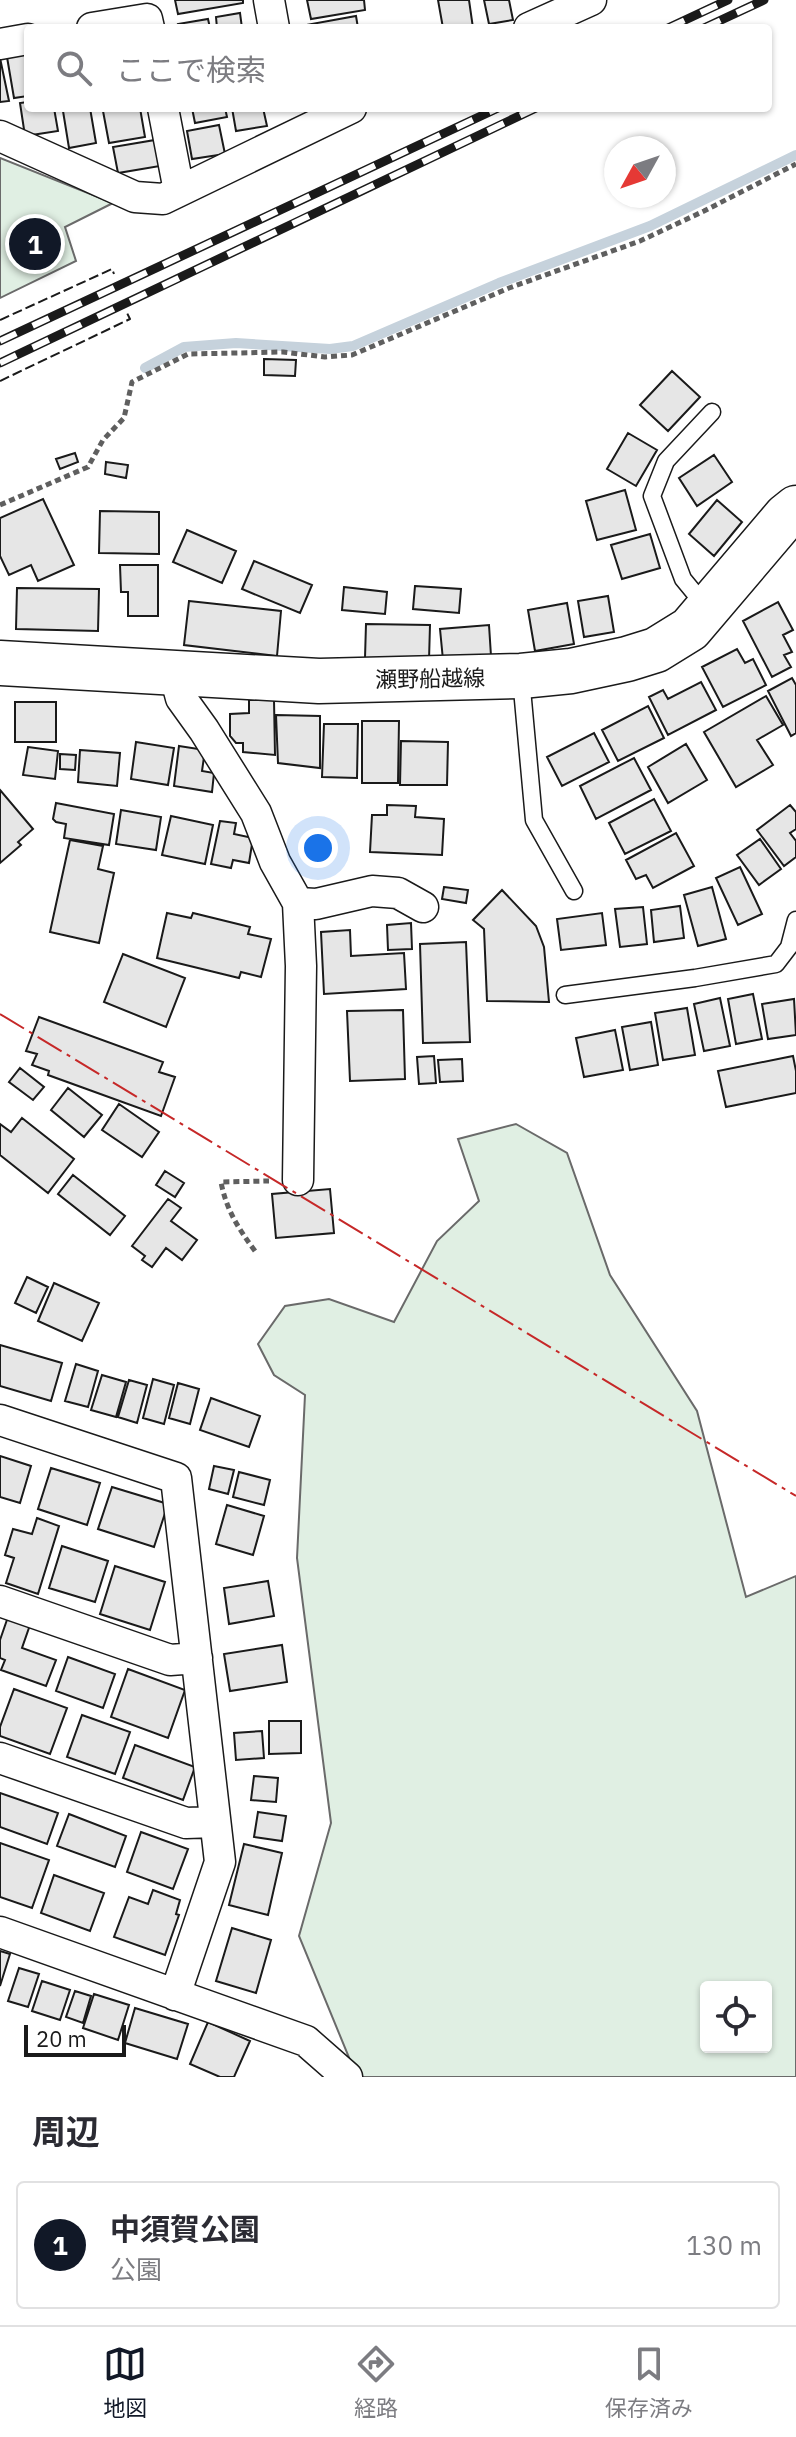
<!DOCTYPE html>
<html lang="ja">
<meta charset="utf-8">
<style>
body{margin:0;font-family:"IBM Plex Sans","Noto Sans JP",sans-serif;background:#f2f2f3;color:#2b2b33}
.controls{position:absolute;right:24px;bottom:24px;display:grid;overflow:hidden;border-radius:8px;box-shadow:0 2px 6px #0004}
.controls button{width:72px;height:72px;display:grid;place-items:center;padding:0;border:0;border-bottom:2px solid #e1e1e2;background:#fff;color:#2b2b33;font:40px sans-serif}
.compass{position:absolute;left:604px;top:136px;width:72px;height:72px;border-radius:50%;background:#fff;box-shadow:0 2px 6px #0004;rotate:230deg}
.scale{position:absolute;left:24px;bottom:20px;width:102px;box-sizing:border-box;padding-left:8px;border:4px solid #1a1a1a;border-top:0;font-size:22px;line-height:28px;white-space:nowrap;color:#1a1a1a;-webkit-text-stroke:6px #fff;paint-order:stroke}
.you{position:absolute;left:318px;top:848px;width:28px;height:28px;margin:-20px;border:6px solid #fff;border-radius:50%;background:#1a73e8;box-shadow:0 0 0 12px #1a73e833}
.badge{display:grid;place-items:center;width:52px;height:52px;border-radius:50%;background:#111827;color:#fff;font-size:26px;font-weight:700}
.pin{position:absolute;translate:-50% -50%;border:4px solid #fff;box-shadow:0 2px 8px #0006}
.list{margin:0;padding:0;list-style:none}
h2{display:flex;justify-content:space-between;align-items:center;height:104px;margin:0;padding:0 32px;font-size:34px}
h2 small{font-size:26px;font-weight:400;color:#7c7c81}
.list li{display:grid;grid-template-columns:52px 1fr auto;gap:24px;align-items:center;box-sizing:border-box;height:128px;margin:0 16px 16px;padding:0 16px;border:2px solid #e1e1e2;border-radius:8px}
.list b{display:block;font-size:30px;white-space:nowrap}
.list p{margin:0;font-size:26px;white-space:nowrap;color:#7c7c81}
.list em{font-size:26px;font-style:normal;color:#7c7c81}
.icon{flex:none;width:44px;height:44px;fill:none;stroke:currentColor;stroke-width:2;stroke-linecap:round;stroke-linejoin:round}
.map{position:relative;flex:none;width:796px;height:2077px;overflow:hidden}
.search{position:absolute;background:#fff;box-shadow:0 2px 6px #0004;left:24px;right:24px;top:24px;height:88px;display:flex;align-items:center;gap:20px;box-sizing:border-box;padding:0 28px;border-radius:8px;color:#7c7c81;font-size:30px}
.sheet{height:248px;background:#fff}
nav{display:flex;justify-content:space-around;align-items:center;box-sizing:border-box;height:112px;border-top:2px solid #e1e1e2;background:#fff;font-size:22px;color:#7c7c81}
nav a{display:grid;justify-items:center;gap:4px}
nav .on{color:#111827}
.map>svg:first-child{display:block}
.green{fill:#e0efe3;stroke:#6a6a6a;stroke-width:2;fill-rule:evenodd}
.lines{fill:none;stroke-linecap:round;stroke-linejoin:round}
.stream{stroke:#c6d2dc;stroke-width:10}
.building{fill:#e6e6e6;stroke:#1a1a1a;stroke-width:2}
.service-casing{stroke:#1a1a1a;stroke-width:19}
.minor-casing{stroke:#1a1a1a;stroke-width:33}
.secondary-casing{stroke:#1a1a1a;stroke-width:47}
.path{stroke:#5f5f5f;stroke-width:5;stroke-dasharray:6 4;stroke-linecap:butt}
.service{stroke:#fff;stroke-width:16}
.minor{stroke:#fff;stroke-width:30}
.secondary{stroke:#fff;stroke-width:44}
.rail-casing{stroke:#1a1a1a;stroke-width:9}
.rail{stroke:#fff;stroke-width:6;stroke-dasharray:18;stroke-linecap:butt}
.fence{stroke:#1a1a1a;stroke-width:2;stroke-dasharray:10 4;stroke-linecap:butt}
.power{stroke:#c62828;stroke-width:2;stroke-dasharray:28 6 4 6;stroke-linecap:butt}
.labels{text-anchor:middle;dominant-baseline:central;stroke-width:6;stroke-linejoin:round;paint-order:stroke}
.street-label{font-size:22px;fill:#1a1a1a;stroke:#fff}
</style>
<div class="map">
<svg width="796" height="2077" viewBox="0 0 796 2077">
<rect width="100%" height="100%" fill="#fff"/>
<!-- green -->
<path class="green" d="M 0,158 L 113,203 L 65,227 L 76,261 L 0,298 Z
M 516,1124 L 567,1153 L 610,1275 L 697,1411 L 746,1597 L 796,1576 L 796,2077 L 357,2077 L 299,1936 L 331,1823 L 297,1558 L 305,1395 L 274,1375 L 258,1344 L 285,1306 L 329,1299 L 394,1322 L 437,1241 L 479,1201 L 458,1139 ZM 706,1987 L 766,1987 L 766,2047 L 706,2047 Z"/>
<g class="lines">
<!-- stream -->
<path class="stream" d="M 145,368 L 184,347 L 236,343 L 330,349 L 353,346 L 499,283 L 650,226 L 796,155"/>
</g>
<!-- building -->
<path class="building" d="M 175,0 L 243,0 L 243,3 L 178,14 Z
M 307,0 L 364,0 L 365,10 L 311,19 Z
M 438,0 L 469,0 L 473,28 L 443,28 Z
M 484,0 L 509,0 L 513,20 L 489,24 Z
M 240,13 L 242,28 L 217,28 L 216,17 Z
M 356,16 L 358,28 L 306,28 L 306,25 Z
M 208,19 L 210,28 L 179,28 L 178,24 Z
M 28,54 L 28,96 L 14,98 L 7,57 Z
M 0,58 L 9,101 L 0,102 Z
M 28,102 L 28,108 L 54,108 L 58,131 L 25,136 L 20,103 Z
M 81,108 L 90,108 L 96,143 L 69,148 L 63,111 Z
M 121,108 L 140,108 L 145,137 L 109,143 L 103,111 Z
M 192,108 L 225,108 L 227,117 L 195,123 Z
M 232,108 L 263,108 L 267,126 L 236,131 Z
M 219,125 L 225,154 L 192,159 L 187,131 Z
M 155,140 L 160,166 L 118,173 L 113,147 Z
M 264,359 L 296,360 L 295,376 L 264,375 Z
M 672,371 L 700,397 L 668,431 L 640,405 Z
M 628,433 L 657,450 L 636,486 L 607,469 Z
M 75,453 L 78,462 L 60,469 L 56,459 Z
M 714,455 L 732,482 L 697,506 L 679,478 Z
M 106,462 L 128,465 L 126,478 L 105,474 Z
M 625,490 L 636,530 L 597,540 L 586,501 Z
M 43,499 L 74,565 L 38,581 L 31,565 L 9,575 L 0,556 L 0,518 Z
M 717,500 L 742,522 L 714,556 L 689,534 Z
M 100,511 L 159,512 L 159,554 L 99,553 Z
M 187,530 L 236,551 L 222,583 L 173,562 Z
M 650,534 L 660,568 L 622,579 L 611,545 Z
M 254,561 L 312,585 L 300,613 L 242,589 Z
M 120,565 L 158,565 L 158,616 L 128,616 L 128,592 L 121,592 Z
M 415,586 L 461,589 L 459,613 L 413,609 Z
M 344,587 L 387,592 L 385,614 L 342,610 Z
M 17,588 L 99,589 L 98,631 L 16,629 Z
M 608,596 L 614,632 L 584,637 L 578,601 Z
M 189,601 L 281,611 L 277,656 L 184,645 Z
M 778,602 L 793,630 L 783,635 L 792,652 L 784,655 L 791,667 L 772,677 L 743,621 Z
M 567,603 L 574,644 L 535,651 L 528,610 Z
M 366,624 L 430,625 L 429,660 L 365,658 Z
M 489,625 L 491,656 L 443,660 L 440,629 Z
M 737,649 L 745,663 L 753,659 L 766,685 L 723,707 L 702,667 Z
M 792,678 L 796,685 L 796,733 L 791,736 L 768,691 Z
M 701,682 L 716,710 L 668,735 L 649,697 L 663,690 L 668,699 Z
M 766,696 L 783,725 L 757,740 L 773,765 L 736,787 L 704,732 Z
M 249,700 L 274,700 L 275,755 L 243,752 L 243,743 L 236,743 L 230,736 L 230,714 L 249,713 Z
M 15,702 L 56,702 L 56,742 L 15,742 Z
M 648,706 L 664,738 L 618,761 L 602,730 Z
M 276,715 L 320,716 L 320,768 L 278,763 Z
M 362,721 L 399,721 L 398,783 L 362,783 Z
M 324,724 L 358,724 L 357,778 L 322,777 Z
M 594,733 L 609,762 L 562,786 L 547,757 Z
M 401,741 L 448,742 L 447,785 L 400,785 Z
M 136,742 L 174,748 L 168,785 L 131,779 Z
M 686,744 L 707,780 L 668,803 L 648,767 Z
M 179,746 L 205,750 L 202,771 L 214,773 L 212,792 L 174,786 Z
M 28,747 L 58,751 L 55,779 L 23,775 Z
M 80,750 L 120,753 L 117,786 L 78,782 Z
M 60,754 L 76,755 L 75,770 L 60,769 Z
M 634,758 L 651,790 L 596,819 L 580,786 Z
M 0,790 L 33,829 L 18,842 L 21,845 L 0,863 Z
M 654,799 L 671,831 L 625,854 L 609,823 Z
M 56,803 L 114,814 L 109,845 L 64,838 L 66,824 L 56,822 L 53,819 Z
M 387,805 L 416,806 L 415,817 L 444,819 L 442,855 L 370,852 L 372,815 L 387,815 Z
M 790,805 L 796,812 L 796,829 L 790,833 L 796,841 L 796,857 L 784,866 L 757,830 Z
M 121,810 L 161,817 L 156,850 L 116,844 Z
M 171,816 L 213,825 L 205,864 L 162,855 Z
M 220,821 L 236,823 L 234,834 L 253,838 L 249,863 L 233,860 L 231,868 L 211,864 Z
M 676,833 L 694,866 L 653,888 L 646,875 L 636,879 L 626,860 Z
M 760,839 L 781,869 L 759,885 L 737,855 Z
M 70,840 L 103,846 L 98,869 L 114,873 L 99,943 L 50,932 Z
M 740,867 L 762,914 L 738,925 L 716,878 Z
M 444,887 L 468,890 L 466,903 L 442,899 Z
M 712,887 L 726,939 L 698,946 L 684,895 Z
M 502,890 L 536,926 L 544,947 L 549,1002 L 487,1001 L 484,929 L 473,920 Z
M 680,906 L 684,938 L 654,942 L 651,910 Z
M 643,907 L 647,944 L 620,947 L 615,909 Z
M 167,913 L 191,918 L 193,913 L 250,927 L 248,934 L 271,939 L 261,977 L 241,972 L 239,978 L 157,958 Z
M 602,913 L 606,945 L 561,950 L 557,919 Z
M 411,923 L 412,949 L 388,950 L 387,925 Z
M 350,930 L 351,956 L 404,953 L 406,989 L 324,994 L 321,932 Z
M 466,942 L 470,1042 L 423,1043 L 420,944 Z
M 123,954 L 185,978 L 166,1027 L 104,1002 Z
M 753,994 L 762,1039 L 736,1044 L 728,999 Z
M 720,998 L 730,1046 L 704,1051 L 694,1004 Z
M 794,999 L 796,1035 L 768,1039 L 762,1004 Z
M 687,1008 L 695,1055 L 663,1060 L 655,1013 Z
M 403,1010 L 405,1079 L 350,1081 L 347,1011 Z
M 39,1017 L 163,1062 L 159,1072 L 175,1077 L 161,1116 L 48,1075 L 49,1071 L 32,1065 L 37,1054 L 26,1051 Z
M 651,1022 L 658,1065 L 630,1070 L 622,1027 Z
M 615,1030 L 623,1070 L 584,1077 L 576,1038 Z
M 434,1056 L 436,1083 L 419,1084 L 417,1057 Z
M 793,1056 L 796,1071 L 796,1093 L 726,1107 L 718,1071 Z
M 462,1059 L 463,1081 L 440,1082 L 438,1060 Z
M 20,1068 L 44,1087 L 33,1100 L 9,1082 Z
M 68,1088 L 102,1115 L 84,1137 L 51,1110 Z
M 119,1104 L 159,1132 L 142,1157 L 102,1130 Z
M 22,1118 L 74,1159 L 48,1193 L 0,1155 L 0,1124 L 11,1132 Z
M 165,1171 L 184,1183 L 175,1197 L 156,1185 Z
M 73,1175 L 125,1216 L 110,1235 L 58,1194 Z
M 330,1189 L 334,1233 L 276,1238 L 272,1194 Z
M 168,1199 L 181,1208 L 171,1221 L 197,1240 L 182,1260 L 166,1248 L 152,1267 L 142,1260 L 145,1256 L 132,1246 Z
M 27,1277 L 48,1287 L 36,1313 L 15,1303 Z
M 54,1283 L 99,1303 L 82,1341 L 38,1321 Z
M 0,1345 L 62,1363 L 51,1401 L 0,1386 Z
M 76,1364 L 98,1371 L 88,1407 L 65,1401 Z
M 102,1375 L 126,1382 L 116,1417 L 91,1410 Z
M 153,1379 L 174,1385 L 164,1424 L 143,1418 Z
M 129,1380 L 147,1385 L 137,1423 L 118,1417 Z
M 178,1383 L 199,1389 L 190,1424 L 169,1418 Z
M 211,1398 L 260,1416 L 249,1447 L 200,1430 Z
M 0,1456 L 31,1466 L 20,1503 L 0,1497 Z
M 214,1466 L 234,1470 L 228,1494 L 209,1489 Z
M 51,1468 L 100,1483 L 87,1525 L 38,1509 Z
M 239,1472 L 270,1480 L 264,1505 L 233,1497 Z
M 112,1487 L 168,1504 L 154,1547 L 98,1529 Z
M 227,1505 L 264,1516 L 253,1555 L 216,1544 Z
M 37,1518 L 59,1526 L 38,1594 L 6,1583 L 14,1558 L 5,1555 L 13,1529 L 32,1534 Z
M 62,1546 L 108,1561 L 95,1602 L 49,1588 Z
M 115,1566 L 165,1582 L 150,1630 L 100,1614 Z
M 268,1581 L 274,1616 L 229,1624 L 224,1588 Z
M 9,1614 L 31,1622 L 22,1648 L 56,1660 L 46,1686 L 1,1670 L 5,1660 L 0,1658 L 0,1640 Z
M 282,1645 L 287,1682 L 230,1691 L 224,1654 Z
M 68,1657 L 115,1674 L 103,1708 L 56,1691 Z
M 128,1669 L 185,1690 L 168,1738 L 111,1717 Z
M 14,1689 L 67,1708 L 50,1754 L 0,1736 L 0,1727 Z
M 82,1715 L 130,1732 L 115,1774 L 67,1757 Z
M 269,1721 L 301,1721 L 301,1753 L 269,1754 Z
M 262,1731 L 264,1758 L 236,1760 L 234,1733 Z
M 135,1745 L 195,1767 L 183,1800 L 123,1778 Z
M 254,1776 L 278,1778 L 276,1802 L 251,1800 Z
M 0,1793 L 58,1813 L 47,1844 L 0,1827 Z
M 258,1812 L 286,1816 L 282,1841 L 254,1837 Z
M 69,1814 L 126,1836 L 115,1867 L 57,1846 Z
M 141,1832 L 188,1849 L 173,1889 L 127,1872 Z
M 0,1843 L 49,1860 L 32,1908 L 0,1897 Z
M 244,1844 L 282,1853 L 268,1915 L 229,1905 Z
M 54,1875 L 104,1893 L 90,1931 L 41,1913 Z
M 153,1890 L 180,1900 L 176,1914 L 179,1915 L 165,1955 L 114,1937 L 129,1897 L 148,1904 Z
M 232,1928 L 271,1940 L 256,1993 L 216,1981 Z
M 0,1951 L 10,1954 L 0,1986 Z
M 19,1968 L 39,1974 L 28,2007 L 8,2001 Z
M 42,1981 L 70,1990 L 60,2020 L 32,2011 Z
M 75,1991 L 91,1996 L 83,2023 L 66,2017 Z
M 94,1994 L 129,2005 L 118,2040 L 83,2028 Z
M 135,2008 L 188,2024 L 177,2059 L 125,2043 Z
M 208,2022 L 250,2041 L 234,2077 L 220,2077 L 190,2064 Z"/>
<g class="lines">
<!-- service casing -->
<g class="service-casing">
<path id="service" d="M 706,607 L 683,579 L 652,496 L 666,461 L 712,412
M 521,678 L 534,820 L 574,891
M 565,995 L 695,978 L 776,964 L 789,947 L 796,920"/>
</g>
<!-- minor casing -->
<g class="minor-casing">
<path id="minor" d="M 269,0 L 274,28
M 92,28 L 147,19 L 149,28
M 529,28 L 591,0
M 0,44 L 28,39
M 163,108 L 179,191
M 0,136 L 135,197 L 163,199 L 351,108
M 174,672 L 181,698 L 204,730 L 256,813 L 275,862 L 298,903 L 301,966 L 298,1180
M 298,903 L 316,904 L 372,891 L 398,893 L 423,907
M 0,1420 L 176,1478 L 220,1862 L 175,1995
M 0,1601 L 170,1660 L 197,1658
M 0,1758 L 186,1823 L 215,1822
M 0,1932 L 306,2041 L 347,2077"/>
</g>
<!-- secondary casing -->
<g class="secondary-casing">
<path id="secondary" d="M 0,663 L 319,681 L 521,676 L 571,671 L 627,659 L 656,650 L 690,629 L 786,516 L 796,508"/>
</g>
<!-- path -->
<path class="path" d="M 0,505 L 88,467 L 103,440 L 124,418 L 132,382 L 188,354 L 283,352 L 325,357 L 352,355 L 509,288 L 640,241 L 704,211 L 796,164
M 255,1251 C 238,1228 226,1209 221,1182 L 269,1181"/>
<!-- service -->
<use href="#service" class="service"/>
<!-- minor -->
<use href="#minor" class="minor"/>
<!-- secondary -->
<use href="#secondary" class="secondary"/>
<!-- rail casing -->
<g class="rail-casing">
<path id="rail" d="M 668,28 L 728,0
M 704,28 L 764,0
M 0,341 L 498,108
M 0,363 L 536,108"/>
</g>
<!-- rail -->
<use href="#rail" class="rail"/>
<!-- fence -->
<path class="fence" d="M 0,320 L 112,269 L 114,274
M 0,381 L 130,319 L 127,313"/>
<!-- power -->
<path class="power" d="M 0,1014 L 796,1496"/>
</g>
<g class="labels">
<!-- street labels -->
<g class="street-label">
<text transform="translate(430 678) rotate(-1)">瀬野船越線</text>
</g>
</g>
</svg>
<div class="controls">
<button><svg class="icon" aria-label="locate" viewBox="0 0 24 24"><circle cx="12" cy="12" r="6"/><path d="M12 2v4M12 18v4M2 12h4M18 12h4"/></svg></button>
</div>
<svg class="compass" viewBox="-18 -18 36 36"><path d="M0-13l5 13h-10z" fill="#e53935"/><path d="M0 13l5-13h-10z" fill="#7c7c81"/></svg>
<div class="scale">20 m</div>
<div class="you"></div>
<div class="pin badge" style="left:35px;top:244px">1</div>
<div class="search"><svg class="icon" aria-label="search" viewBox="0 0 24 24"><circle cx="10" cy="10" r="6"/><path d="M15 15l6 6"/></svg>ここで検索</div>
</div>
<section class="sheet">
<h2>周辺<small></small></h2>
<ul class="list">
<li><span class="badge">1</span><div><b>中須賀公園</b><p>公園</p></div><em>130 m</em></li>
</ul>
</section>
<nav>
<a class="on"><svg class="icon" aria-label="map" viewBox="0 0 24 24"><path d="M3 6l6-2 6 2 6-2v14l-6 2-6-2-6 2zM9 4v14M15 6v14"/></svg>地図</a>
<a><svg class="icon" aria-label="directions" viewBox="0 0 24 24"><path d="M12 3l9 9-9 9-9-9zM9 14v-3h6M13 9l2 2-2 2"/></svg>経路</a>
<a><svg class="icon" aria-label="saved" viewBox="0 0 24 24"><path d="M7 4h10v16l-5-4-5 4z"/></svg>保存済み</a>
</nav>
